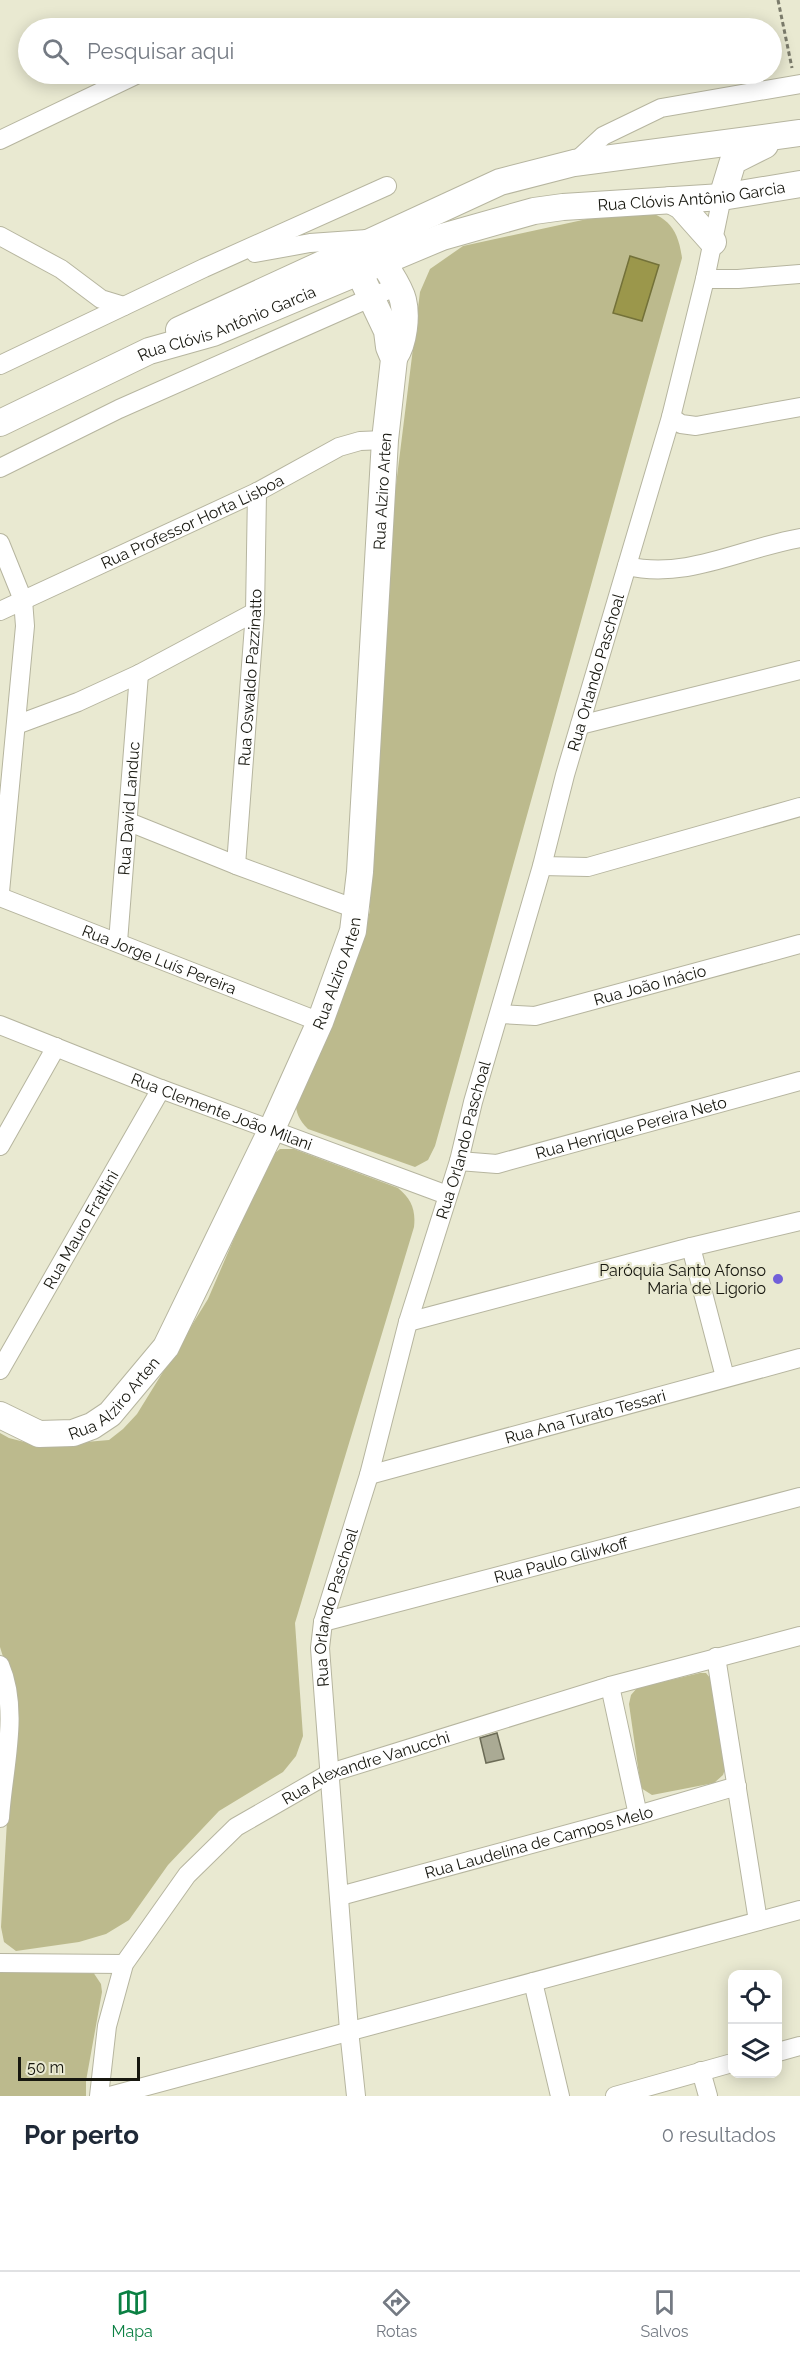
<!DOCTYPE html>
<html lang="pt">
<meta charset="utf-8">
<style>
body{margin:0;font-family:Raleway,sans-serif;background:#f6f6f7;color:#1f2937}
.controls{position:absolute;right:18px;bottom:18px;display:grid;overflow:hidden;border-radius:12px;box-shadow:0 3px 15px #0003}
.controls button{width:54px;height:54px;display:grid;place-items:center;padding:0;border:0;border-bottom:2px solid #e0e1e3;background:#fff;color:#1f2937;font:30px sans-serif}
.scale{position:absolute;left:18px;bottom:15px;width:122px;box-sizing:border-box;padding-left:6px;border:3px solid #17170f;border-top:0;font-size:16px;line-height:21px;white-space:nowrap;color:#17170f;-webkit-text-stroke:4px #e9e9d1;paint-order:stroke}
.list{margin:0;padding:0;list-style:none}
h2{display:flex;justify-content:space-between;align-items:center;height:78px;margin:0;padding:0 24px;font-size:26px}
h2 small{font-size:20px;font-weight:400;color:#747a83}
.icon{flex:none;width:33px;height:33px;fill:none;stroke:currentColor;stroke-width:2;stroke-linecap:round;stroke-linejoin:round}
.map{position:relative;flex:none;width:800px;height:2096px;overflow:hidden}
.search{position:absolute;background:#fff;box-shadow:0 3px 15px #0003;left:18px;right:18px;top:18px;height:66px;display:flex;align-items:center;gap:15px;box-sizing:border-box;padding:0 21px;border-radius:33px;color:#747a83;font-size:22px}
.sheet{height:174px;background:#fff}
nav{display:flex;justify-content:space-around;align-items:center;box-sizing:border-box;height:84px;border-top:2px solid #e0e1e3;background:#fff;font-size:16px;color:#747a83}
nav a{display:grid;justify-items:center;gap:3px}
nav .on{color:#0b8043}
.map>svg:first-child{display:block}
.green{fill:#bcba8d}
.water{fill:#9b974b;stroke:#737139;stroke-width:1.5}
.building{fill:#aaaa94;stroke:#6b6b56;stroke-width:1.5}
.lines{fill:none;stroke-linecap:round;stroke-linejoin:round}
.street-casing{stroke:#b6b59f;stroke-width:20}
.secondary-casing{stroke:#b6b59f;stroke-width:28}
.path{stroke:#7b7b6b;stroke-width:3;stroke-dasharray:4.5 3;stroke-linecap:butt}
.street{stroke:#fff;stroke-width:18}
.secondary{stroke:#fff;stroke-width:26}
.poi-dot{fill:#715fd9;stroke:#e9e9d1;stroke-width:2}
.labels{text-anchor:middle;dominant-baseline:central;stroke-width:4.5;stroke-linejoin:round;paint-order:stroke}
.street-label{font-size:16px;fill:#17170f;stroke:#e9e9d1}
.poi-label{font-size:16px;fill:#17170f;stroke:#e9e9d1;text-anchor:end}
</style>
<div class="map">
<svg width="800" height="2096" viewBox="0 0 800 2096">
<rect width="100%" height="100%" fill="#e9e9d1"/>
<!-- green -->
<path class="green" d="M 633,209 C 665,213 678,226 682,258 L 435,1146 L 428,1160 L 415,1167 L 308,1129 C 299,1120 296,1113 295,1100 L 365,932 L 370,910 L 369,886 L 390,533 L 420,292 L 430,269 L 463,246 Z
M 280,1149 L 294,1149 L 398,1188 C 411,1199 416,1209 414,1227 L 295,1623 L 303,1736 L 296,1756 L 283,1772 L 219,1811 L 168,1865 L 129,1920 L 106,1934 L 79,1942 L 16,1951 L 4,1942 L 1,1927 L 13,1714 L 9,1676 L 0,1647 L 0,1433 L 9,1438 L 40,1446 L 109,1440 L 123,1429 L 137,1414 L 208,1299 L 264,1169 L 271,1156 Z
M 700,1673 L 706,1673 L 710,1678 L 725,1769 L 723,1775 L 714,1783 L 652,1795 L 641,1788 L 629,1704 L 631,1695 L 637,1688 Z
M 0,1970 L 93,1972 L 101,1984 L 102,1992 L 86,2081 L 86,2096 L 0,2096 Z"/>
<!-- water -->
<path class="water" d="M 630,256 L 659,265 L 642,321 L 613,313 Z"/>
<!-- building -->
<path class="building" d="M 497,1733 L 504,1759 L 486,1763 L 480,1738 Z"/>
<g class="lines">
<!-- street casing -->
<g class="street-casing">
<g id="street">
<path d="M 0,140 L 136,75"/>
<path d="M 574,163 L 603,136 L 661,108 L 800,84"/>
<path d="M 0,236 L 61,269 L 101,299 L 124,306"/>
<path d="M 255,253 L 310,243 L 367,239"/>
<path d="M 705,279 L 738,279 L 800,274"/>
<path d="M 0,365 L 204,268 L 387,186"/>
<path d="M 671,417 L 681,424 L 696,426 L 800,407"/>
<path d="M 0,468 L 119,409 L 397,286"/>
<path d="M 0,543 L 23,600 L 25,626 L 0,892"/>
<path d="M 627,566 C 687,580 742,548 800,538"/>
<path id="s1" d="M 0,611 L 257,492 L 339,447 L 360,441 L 385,440"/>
<path d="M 16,725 L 78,702 L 139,674 L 255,612"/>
<path d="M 580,725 L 800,670"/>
<path d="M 129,822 L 236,865 L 356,909"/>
<path id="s2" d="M 236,865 L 255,612 L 257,492"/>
<path d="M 542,866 L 588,867 L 800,807"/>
<path id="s3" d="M 0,897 L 320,1022"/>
<path id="s4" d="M 118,942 L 139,674"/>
<path id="s5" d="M 500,1014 L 535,1016 L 800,944"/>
<path id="s6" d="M 0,1025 L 161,1089 L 447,1195"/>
<path d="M 0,1146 L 56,1047"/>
<path id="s7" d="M 459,1161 L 497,1164 L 800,1081"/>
<path d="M 691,1247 L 725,1377"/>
<path d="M 408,1322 L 691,1247 L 800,1221"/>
<path id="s8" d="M 0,1370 L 161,1089"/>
<path id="s9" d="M 369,1475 L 800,1358"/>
<path id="s10" d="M 323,1622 L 800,1497"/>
<path d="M 716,1657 L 758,1921"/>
<path d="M 0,1665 C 20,1711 3,1769 0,1818"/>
<path d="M 610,1686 L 638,1815"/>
<path id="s11" d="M 340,1896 L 638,1815 L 737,1786"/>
<path d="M 0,1963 L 124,1964"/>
<path d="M 533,1982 L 560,2096"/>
<path d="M 778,2052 L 800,2046"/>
<path d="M 701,2071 L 708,2096"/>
<path id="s12" d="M 99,2096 L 107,2026 L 124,1964 L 187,1875 L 236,1827 L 330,1773 L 610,1686 L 800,1636"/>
<path d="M 110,2096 L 800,1910"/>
<path id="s13" d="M 356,2096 L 349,2030 L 320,1648 L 323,1622 L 369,1475 L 408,1322 L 459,1161 L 473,1102 L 542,866 L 565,775 L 671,417 L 705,279 L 722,197"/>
<path d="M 615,2096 L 732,2063"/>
</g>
</g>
<!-- secondary casing -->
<g class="secondary-casing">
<g id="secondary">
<path d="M 722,197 L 733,161 L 765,145"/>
<path d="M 670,200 L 681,206 L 713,242"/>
<path d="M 383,262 C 389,273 400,287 403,300 C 407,316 404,343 395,356"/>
<path d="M 179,330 L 500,182 L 574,163 L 800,133"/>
<path id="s14" d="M 0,423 L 149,351 L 213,333 L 442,237 L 534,211 L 563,207 L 722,197 L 800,184"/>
<path id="s15" d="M 0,1415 L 39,1434 L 73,1433 L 92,1426 L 110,1414 L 166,1347 L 271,1131 L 320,1022 L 353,931 L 360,872 L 385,440 L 394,359 L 389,347 L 387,331 L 359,272"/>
</g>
</g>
<!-- path -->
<path class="path" d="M 778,0 L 792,68"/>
<!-- street -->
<use href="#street" class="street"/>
<!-- secondary -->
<use href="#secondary" class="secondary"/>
</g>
<!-- markers -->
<circle class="poi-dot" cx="778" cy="1279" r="6"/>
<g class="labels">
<!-- street labels -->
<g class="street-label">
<text stroke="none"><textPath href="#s14" startOffset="734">Rua Clóvis Antônio Garcia</textPath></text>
<text stroke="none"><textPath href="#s14" startOffset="248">Rua Clóvis Antônio Garcia</textPath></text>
<text stroke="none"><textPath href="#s15" startOffset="1104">Rua Alziro Arten</textPath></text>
<text stroke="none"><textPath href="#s1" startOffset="212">Rua Professor Horta Lisboa</textPath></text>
<text stroke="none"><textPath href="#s13" startOffset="1464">Rua Orlando Paschoal</textPath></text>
<text stroke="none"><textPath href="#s2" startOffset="188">Rua Oswaldo Pazzinatto</textPath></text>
<text stroke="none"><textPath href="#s4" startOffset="134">Rua David Landuc</textPath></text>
<text stroke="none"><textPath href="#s3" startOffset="171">Rua Jorge Luís Pereira</textPath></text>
<text stroke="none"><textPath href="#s15" startOffset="618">Rua Alziro Arten</textPath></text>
<text stroke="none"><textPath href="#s5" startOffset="154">Rua João Inácio</textPath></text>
<text stroke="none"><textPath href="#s6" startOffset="238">Rua Clemente João Milani</textPath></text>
<text stroke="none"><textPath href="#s7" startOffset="177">Rua Henrique Pereira Neto</textPath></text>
<text stroke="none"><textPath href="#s13" startOffset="978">Rua Orlando Paschoal</textPath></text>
<text stroke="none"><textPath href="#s8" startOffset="162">Rua Mauro Frattini</textPath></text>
<text stroke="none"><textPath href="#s15" startOffset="132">Rua Alziro Arten</textPath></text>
<text stroke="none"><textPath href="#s9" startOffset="224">Rua Ana Turato Tessari</textPath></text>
<text stroke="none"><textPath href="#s10" startOffset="246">Rua Paulo Gliwkoff</textPath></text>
<text stroke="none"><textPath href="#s13" startOffset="492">Rua Orlando Paschoal</textPath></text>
<text stroke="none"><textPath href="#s12" startOffset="456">Rua Alexandre Vanucchi</textPath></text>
<text stroke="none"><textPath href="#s11" startOffset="206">Rua Laudelina de Campos Melo</textPath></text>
</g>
<!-- poi labels -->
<g class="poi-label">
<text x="766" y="1270">Paróquia Santo Afonso<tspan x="766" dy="18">Maria de Ligorio</tspan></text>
</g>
</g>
</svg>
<div class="controls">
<button><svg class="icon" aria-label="locate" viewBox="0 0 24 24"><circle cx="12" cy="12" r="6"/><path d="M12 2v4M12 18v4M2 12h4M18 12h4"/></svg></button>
<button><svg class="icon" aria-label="layers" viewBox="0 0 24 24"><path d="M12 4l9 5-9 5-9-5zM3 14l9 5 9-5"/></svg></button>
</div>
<div class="scale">50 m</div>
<div class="search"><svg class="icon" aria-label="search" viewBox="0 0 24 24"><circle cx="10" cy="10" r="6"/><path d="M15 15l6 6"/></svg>Pesquisar aqui</div>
</div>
<section class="sheet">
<h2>Por perto<small>0 resultados</small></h2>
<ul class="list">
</ul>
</section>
<nav>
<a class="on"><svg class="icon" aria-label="map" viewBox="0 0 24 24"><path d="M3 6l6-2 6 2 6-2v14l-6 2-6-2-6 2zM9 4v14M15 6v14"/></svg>Mapa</a>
<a><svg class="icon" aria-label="directions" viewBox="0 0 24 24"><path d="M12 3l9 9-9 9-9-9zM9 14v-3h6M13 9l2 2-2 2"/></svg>Rotas</a>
<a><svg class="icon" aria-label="saved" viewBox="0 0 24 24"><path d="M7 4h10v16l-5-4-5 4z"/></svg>Salvos</a>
</nav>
